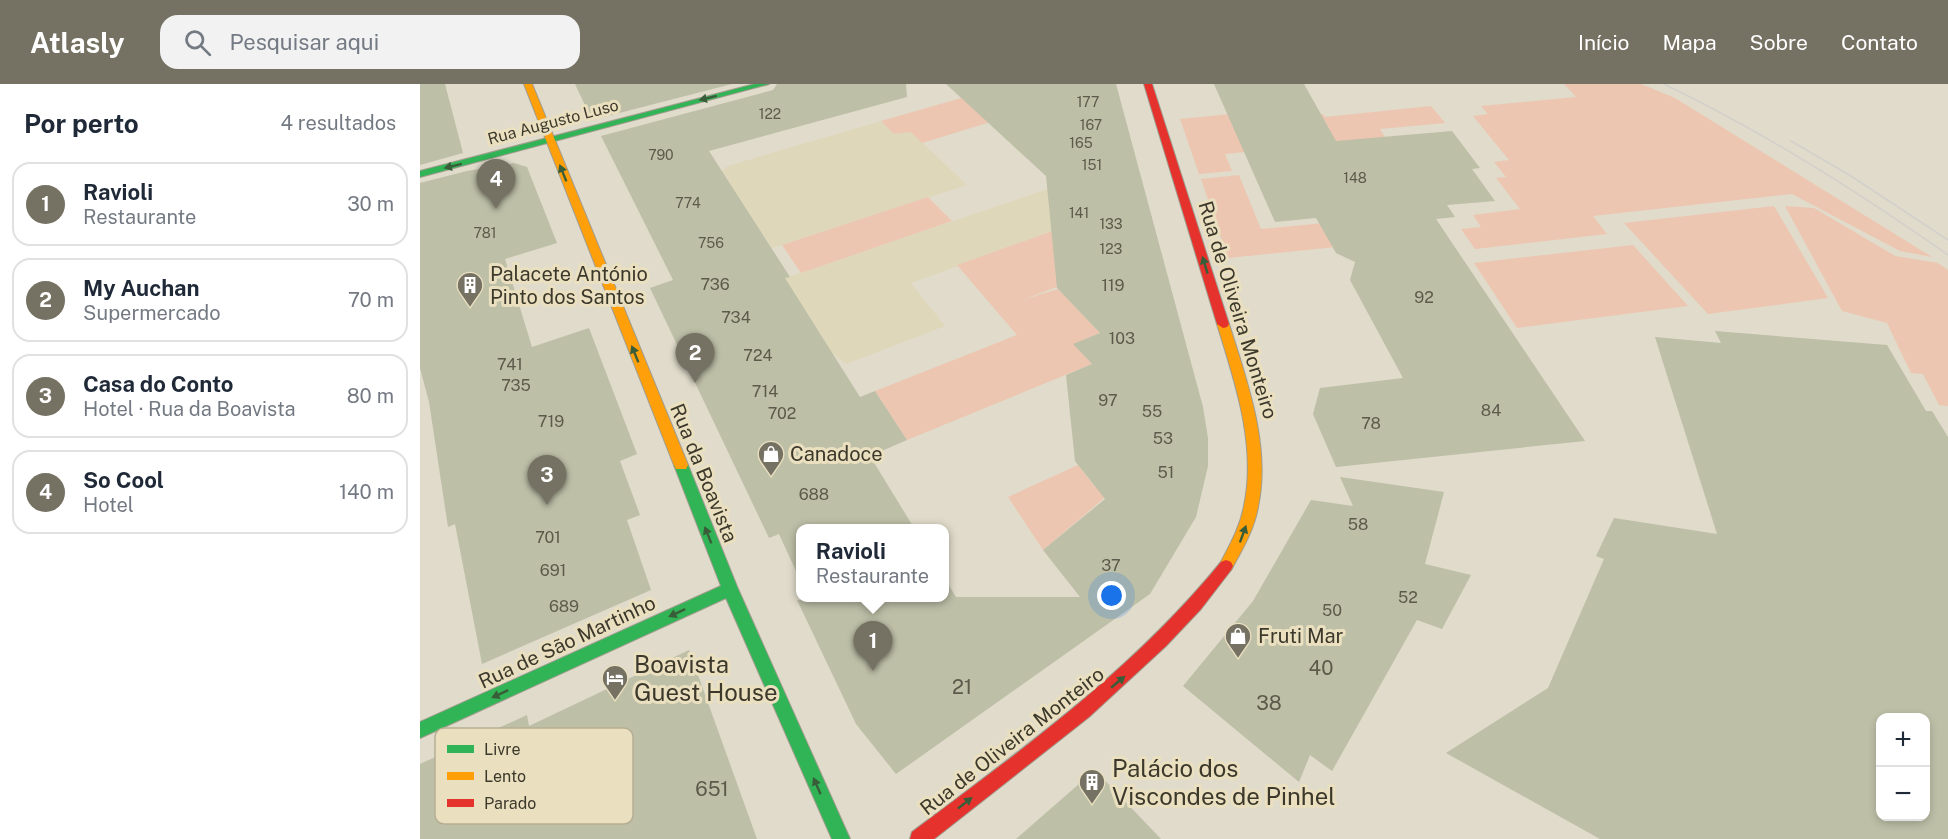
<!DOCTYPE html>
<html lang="pt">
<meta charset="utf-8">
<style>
body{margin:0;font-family:"Public Sans",sans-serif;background:#f2f2f3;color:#1f2937}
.controls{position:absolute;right:18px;bottom:18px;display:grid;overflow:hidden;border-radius:12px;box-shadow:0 3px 9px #0003}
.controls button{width:54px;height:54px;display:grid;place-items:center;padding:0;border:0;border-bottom:2px solid #e0e1e3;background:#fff;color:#1f2937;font:30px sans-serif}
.you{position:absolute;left:692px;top:512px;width:21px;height:21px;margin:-15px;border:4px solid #fff;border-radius:50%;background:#1a73e8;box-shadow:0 0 0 9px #1a73e833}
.badge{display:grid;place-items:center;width:39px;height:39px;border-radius:50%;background:#757163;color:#fff;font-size:20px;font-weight:700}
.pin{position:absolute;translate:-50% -50px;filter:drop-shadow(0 2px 3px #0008)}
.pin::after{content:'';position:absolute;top:32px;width:21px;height:18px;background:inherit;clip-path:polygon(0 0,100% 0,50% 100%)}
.popup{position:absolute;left:376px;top:440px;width:153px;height:78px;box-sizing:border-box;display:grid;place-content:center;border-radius:12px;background:#fff;filter:drop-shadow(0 2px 4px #0005);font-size:20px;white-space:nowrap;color:#747a83}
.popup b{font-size:22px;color:#1f2937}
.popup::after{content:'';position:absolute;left:50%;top:100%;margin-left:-12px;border:12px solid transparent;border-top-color:#fff}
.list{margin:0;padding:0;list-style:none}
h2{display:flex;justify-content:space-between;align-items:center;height:78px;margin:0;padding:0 24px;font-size:26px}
h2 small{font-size:20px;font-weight:400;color:#747a83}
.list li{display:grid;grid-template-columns:39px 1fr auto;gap:18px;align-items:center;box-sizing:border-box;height:84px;margin:0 12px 12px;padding:0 12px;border:2px solid #e0e1e3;border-radius:18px}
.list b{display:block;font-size:22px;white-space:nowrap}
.list p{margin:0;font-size:20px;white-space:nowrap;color:#747a83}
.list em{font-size:20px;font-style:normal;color:#747a83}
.icon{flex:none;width:33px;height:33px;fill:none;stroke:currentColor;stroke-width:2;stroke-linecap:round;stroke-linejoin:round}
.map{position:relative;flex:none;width:1528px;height:755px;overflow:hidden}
header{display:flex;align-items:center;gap:36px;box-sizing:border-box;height:84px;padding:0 30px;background:#757163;color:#fff}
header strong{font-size:28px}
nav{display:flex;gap:33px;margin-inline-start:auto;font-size:21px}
.search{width:420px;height:54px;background:#f2f2f3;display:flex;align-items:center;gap:15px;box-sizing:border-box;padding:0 21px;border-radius:18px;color:#747a83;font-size:22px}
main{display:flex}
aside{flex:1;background:#fff}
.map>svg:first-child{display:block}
.built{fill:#dfd7ba}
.green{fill:#edc6b1}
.building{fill:#bdbfa7;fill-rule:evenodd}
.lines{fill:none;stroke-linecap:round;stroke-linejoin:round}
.fast-casing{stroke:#a19d8f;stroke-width:2}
.slow-casing{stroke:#a19d8f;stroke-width:2}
.jam-casing{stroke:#a19d8f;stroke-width:2}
.fast{fill:#30b455;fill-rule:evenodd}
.slow{fill:#ff9f0a;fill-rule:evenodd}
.jam{fill:#e5322d;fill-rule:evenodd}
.tram{stroke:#d2d0cb;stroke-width:1.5}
.oneway{fill:#385d38}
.labels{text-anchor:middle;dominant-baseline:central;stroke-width:6;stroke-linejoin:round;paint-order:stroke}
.far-number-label{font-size:14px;fill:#5c5a4a}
.far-street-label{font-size:16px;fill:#3c382b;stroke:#eae0c0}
.number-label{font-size:16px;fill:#5c5a4a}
.poi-label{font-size:20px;fill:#3c382b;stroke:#eae0c0;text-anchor:start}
.street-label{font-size:20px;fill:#3c382b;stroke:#eae0c0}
.near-number-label{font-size:20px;fill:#5c5a4a}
.near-poi-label{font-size:24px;fill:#3c382b;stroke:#eae0c0;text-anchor:start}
.key{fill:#eae0c0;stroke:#b6ae93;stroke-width:1.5}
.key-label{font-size:16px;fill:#3c382b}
</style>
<header>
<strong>Atlasly</strong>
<div class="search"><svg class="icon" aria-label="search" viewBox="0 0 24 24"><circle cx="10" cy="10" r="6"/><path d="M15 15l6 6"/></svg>Pesquisar aqui</div>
<nav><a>Início</a><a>Mapa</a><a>Sobre</a><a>Contato</a></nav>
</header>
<main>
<aside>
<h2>Por perto<small>4 resultados</small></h2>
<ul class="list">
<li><span class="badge">1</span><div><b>Ravioli</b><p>Restaurante</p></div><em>30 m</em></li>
<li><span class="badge">2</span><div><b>My Auchan</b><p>Supermercado</p></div><em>70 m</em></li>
<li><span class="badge">3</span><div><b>Casa do Conto</b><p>Hotel · Rua da Boavista</p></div><em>80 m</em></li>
<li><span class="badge">4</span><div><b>So Cool</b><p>Hotel</p></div><em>140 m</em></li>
</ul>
</aside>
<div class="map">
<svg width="1528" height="755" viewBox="0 0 1528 755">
<rect width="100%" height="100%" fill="#e0dbca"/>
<!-- built -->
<path class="built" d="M 461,37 L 474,50 L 491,48 L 547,101 L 352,164 L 302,87 L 308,82 Z
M 628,105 L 632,148 L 491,199 L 525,242 L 426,280 L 411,268 L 365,194 Z"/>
<!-- green -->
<path class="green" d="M 590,0 L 606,27 L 502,59 L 491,48 L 474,50 L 461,37 Z
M 1144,0 L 1221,0 L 1255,14 L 1512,173 L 1480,167 L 1372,110 L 1173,132 L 1187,150 L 1055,165 L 1041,145 L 1061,143 L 1053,131 L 1100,125 L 1076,94 L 1086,93 L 1074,78 L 1089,76 L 1053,32 L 1068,30 L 1061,22 L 1156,13 Z
M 1011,22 L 1025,39 L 960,45 L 966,55 L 805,70 L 812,87 L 779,90 L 760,35 L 841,27 L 846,35 L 903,30 L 905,33 Z
M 819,91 L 841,145 L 904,139 L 916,163 L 808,174 L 781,95 Z
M 508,113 L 532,137 L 381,189 L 362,161 Z
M 1354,122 L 1408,214 L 1288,230 L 1204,139 Z
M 1365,122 L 1394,124 L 1475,172 L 1518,179 L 1528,186 L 1528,322 L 1519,321 L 1503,290 L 1491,289 L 1467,239 L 1422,227 Z
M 647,142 L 666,192 L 602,216 L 638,205 L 680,249 L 654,260 L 672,280 L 487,356 L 455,307 L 597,251 L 537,181 Z
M 1213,161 L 1268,222 L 1097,244 L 1054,179 Z
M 658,381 L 675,403 L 692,394 L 689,410 L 623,466 L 588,413 Z"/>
<!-- building -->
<path class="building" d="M 0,0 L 25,0 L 43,69 L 0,81 Z
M 155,0 L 312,0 L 172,36 Z
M 357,0 L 486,0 L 487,13 L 289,67 L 370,193 L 365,194 L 440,313 L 455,307 L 487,356 L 450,372 L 494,444 L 381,444 L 381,498 L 359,450 L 349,454 L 230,204 L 253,196 L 181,52 L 353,6 Z
M 526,0 L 696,0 L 783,323 L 788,354 L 788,382 L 776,433 L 730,510 L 476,690 L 436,640 L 377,516 L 525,513 L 525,495 L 536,513 L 660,513 L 623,466 L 685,415 L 655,377 L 646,291 L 672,280 L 653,260 L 680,249 L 637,204 L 626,92 Z
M 794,0 L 884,0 L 916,57 L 1032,47 L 1060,84 L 1052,85 L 1075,117 L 1027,121 L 1035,133 L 1016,135 L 1165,357 L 916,383 L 893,330 L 900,304 L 983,294 L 930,196 L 935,178 L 916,169 L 896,134 L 855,138 Z
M 94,79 L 107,83 L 137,159 L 85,175 L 112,263 L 169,244 L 217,370 L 200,377 L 220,431 L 207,436 L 231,506 L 62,580 L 35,440 L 28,443 L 9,318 L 0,284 L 0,99 L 47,87 Z
M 1295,247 L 1467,261 L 1506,327 L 1512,327 L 1528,353 L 1528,755 L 1180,755 L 1026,669 L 1128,604 L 1184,475 L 1176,472 L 1194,434 L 1297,450 L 1235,253 L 1301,259 ZM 1461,633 L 1506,633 L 1506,732 L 1461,732 Z
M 920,393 L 1024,408 L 1005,480 L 1051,491 L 1022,545 L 997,536 L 912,687 L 890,671 L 879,698 L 763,602 L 833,517 L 891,416 L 933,422 Z
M 269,566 L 337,755 L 0,755 L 0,680 L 107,631 L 109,642 Z
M 675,686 L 741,755 L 596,755 Z"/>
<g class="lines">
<!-- fast casing -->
<g class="fast-casing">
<path id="fast" d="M 335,0 L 349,0 L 0,93 L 0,87 Z
M 261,376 L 268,381 L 318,505 L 430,755 L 412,755 L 306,514 L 0,654 L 0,638 L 301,502 L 254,381 Z"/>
</g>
<!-- slow casing -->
<g class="slow-casing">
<path id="slow" d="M 104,0 L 112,0 L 268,381 L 266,385 L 256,385 L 254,381 Z
M 803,236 L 809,240 C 827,298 851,362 838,423 C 834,446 822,466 811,486 L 806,488 L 801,486 L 799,482 C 809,462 820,444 824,422 C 837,361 815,298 797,240 Z"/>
</g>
<!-- jam casing -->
<g class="jam-casing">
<path id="jam" d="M 724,0 L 732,0 L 809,240 L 807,243 L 803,244 L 797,240 Z
M 806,476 L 811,478 L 813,482 L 811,486 L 781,525 L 746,562 L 669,633 L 514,755 L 490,755 L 492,748 C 603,665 713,586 801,478 Z"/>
</g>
<!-- fast -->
<use href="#fast" class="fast"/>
<!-- slow -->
<use href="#slow" class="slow"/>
<!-- jam -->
<use href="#jam" class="jam"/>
<!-- tram -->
<path class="tram" d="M 1244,0 C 1344,48 1437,107 1528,171
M 1371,57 L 1431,92 L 1528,156"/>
</g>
<!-- one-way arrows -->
<defs><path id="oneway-solid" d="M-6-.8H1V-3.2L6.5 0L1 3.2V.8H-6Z" transform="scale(1.5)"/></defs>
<g class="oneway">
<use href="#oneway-solid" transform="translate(288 14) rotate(166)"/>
<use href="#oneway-solid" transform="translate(33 82) rotate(166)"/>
<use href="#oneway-solid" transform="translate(143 89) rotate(-112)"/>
<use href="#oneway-solid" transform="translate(785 181) rotate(-107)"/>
<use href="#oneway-solid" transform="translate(215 270) rotate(-112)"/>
<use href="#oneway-solid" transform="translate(823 450) rotate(-70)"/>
<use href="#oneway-solid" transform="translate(288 451) rotate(-112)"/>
<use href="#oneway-solid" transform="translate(257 529) rotate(155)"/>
<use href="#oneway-solid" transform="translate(698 598) rotate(-40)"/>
<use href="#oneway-solid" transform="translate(80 610) rotate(155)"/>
<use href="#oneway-solid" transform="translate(397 702) rotate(-114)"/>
<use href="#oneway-solid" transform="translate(545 719) rotate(-38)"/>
</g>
<!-- icons -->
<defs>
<g id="building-pin" transform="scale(1.35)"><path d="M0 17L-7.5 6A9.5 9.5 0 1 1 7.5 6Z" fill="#757163" stroke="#eae0c0"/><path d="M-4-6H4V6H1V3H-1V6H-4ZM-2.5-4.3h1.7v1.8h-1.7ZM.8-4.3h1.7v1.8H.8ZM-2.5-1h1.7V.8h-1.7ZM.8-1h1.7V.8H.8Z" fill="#fff"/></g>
<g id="shop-pin" transform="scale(1.35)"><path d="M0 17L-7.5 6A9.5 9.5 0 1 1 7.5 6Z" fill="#757163" stroke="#eae0c0"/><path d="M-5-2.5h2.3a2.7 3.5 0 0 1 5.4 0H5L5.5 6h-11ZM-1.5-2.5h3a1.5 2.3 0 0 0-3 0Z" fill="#fff"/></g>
<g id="hotel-pin" transform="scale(1.35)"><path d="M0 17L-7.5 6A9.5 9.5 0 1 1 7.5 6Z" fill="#757163" stroke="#eae0c0"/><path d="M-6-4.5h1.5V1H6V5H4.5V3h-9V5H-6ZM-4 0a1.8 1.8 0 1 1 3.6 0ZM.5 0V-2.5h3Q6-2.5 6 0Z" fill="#fff"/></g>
</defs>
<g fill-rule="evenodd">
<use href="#building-pin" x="50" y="201"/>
<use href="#shop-pin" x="351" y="370"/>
<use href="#shop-pin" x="818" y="552"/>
<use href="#hotel-pin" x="195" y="594"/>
<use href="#building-pin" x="672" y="698"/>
</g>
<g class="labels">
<!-- far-number labels -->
<g class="far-number-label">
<text x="668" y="18">177</text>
<text x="350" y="30">122</text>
<text x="671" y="41">167</text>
<text x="661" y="59">165</text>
<text x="241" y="71">790</text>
<text x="672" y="81">151</text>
<text x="935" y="94">148</text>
<text x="268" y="119">774</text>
<text x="659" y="129">141</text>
<text x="691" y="140">133</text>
<text x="65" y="149">781</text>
<text x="291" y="159">756</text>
<text x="691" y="165">123</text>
</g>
<!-- far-street labels -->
<g class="far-street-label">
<text transform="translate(133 38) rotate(-15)">Rua Augusto Luso</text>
</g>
<!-- number labels -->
<g class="number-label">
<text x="295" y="200">736</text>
<text x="693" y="201">119</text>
<text x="1004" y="213">92</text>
<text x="316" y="233">734</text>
<text x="702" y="254">103</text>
<text x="338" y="271">724</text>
<text x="90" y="280">741</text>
<text x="96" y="301">735</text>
<text x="345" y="307">714</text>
<text x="688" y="316">97</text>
<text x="1071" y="326">84</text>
<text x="732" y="327">55</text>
<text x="362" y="329">702</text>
<text x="131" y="337">719</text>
<text x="951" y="339">78</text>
<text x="743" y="354">53</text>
<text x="746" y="388">51</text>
<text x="394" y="410">688</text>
<text x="938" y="440">58</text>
<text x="128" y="453">701</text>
<text x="691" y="481">37</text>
<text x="133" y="486">691</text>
<text x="988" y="513">52</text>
<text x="144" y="522">689</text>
<text x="912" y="526">50</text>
</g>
<!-- poi labels -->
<g class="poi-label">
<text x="70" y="190">Palacete António<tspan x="70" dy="23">Pinto dos Santos</tspan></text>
<text x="370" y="370">Canadoce</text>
<text x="838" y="552">Fruti Mar</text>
</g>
<!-- street labels -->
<g class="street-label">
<text transform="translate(818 226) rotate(73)">Rua de Oliveira Monteiro</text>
<text transform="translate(284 389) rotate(68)">Rua da Boavista</text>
<text transform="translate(147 558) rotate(-25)">Rua de São Martinho</text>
<text transform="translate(592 657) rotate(-38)">Rua de Oliveira Monteiro</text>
</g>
<!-- near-number labels -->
<g class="near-number-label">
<text x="901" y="584">40</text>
<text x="542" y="603">21</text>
<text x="849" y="619">38</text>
<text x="292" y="705">651</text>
</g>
<!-- near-poi labels -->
<g class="near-poi-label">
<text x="214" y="580">Boavista<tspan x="214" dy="28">Guest House</tspan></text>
<text x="692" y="684">Palácio dos<tspan x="692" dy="28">Viscondes de Pinhel</tspan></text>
</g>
</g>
<!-- legend -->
<rect x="15" y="644" width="198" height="96" rx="9" class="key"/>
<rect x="27" y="661" width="27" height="8" fill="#30b455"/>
<rect x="27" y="688" width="27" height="8" fill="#ff9f0a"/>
<rect x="27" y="715" width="27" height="8" fill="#e5322d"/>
<g class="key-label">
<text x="64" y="671">Livre</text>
<text x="64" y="698">Lento</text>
<text x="64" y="725">Parado</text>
</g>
</svg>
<div class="controls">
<button>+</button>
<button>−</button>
</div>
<div class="you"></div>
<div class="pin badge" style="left:453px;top:587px">1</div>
<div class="popup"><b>Ravioli</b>Restaurante</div>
<div class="pin badge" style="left:275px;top:299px">2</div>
<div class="pin badge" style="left:127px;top:421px">3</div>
<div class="pin badge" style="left:76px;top:125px">4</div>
</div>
</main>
